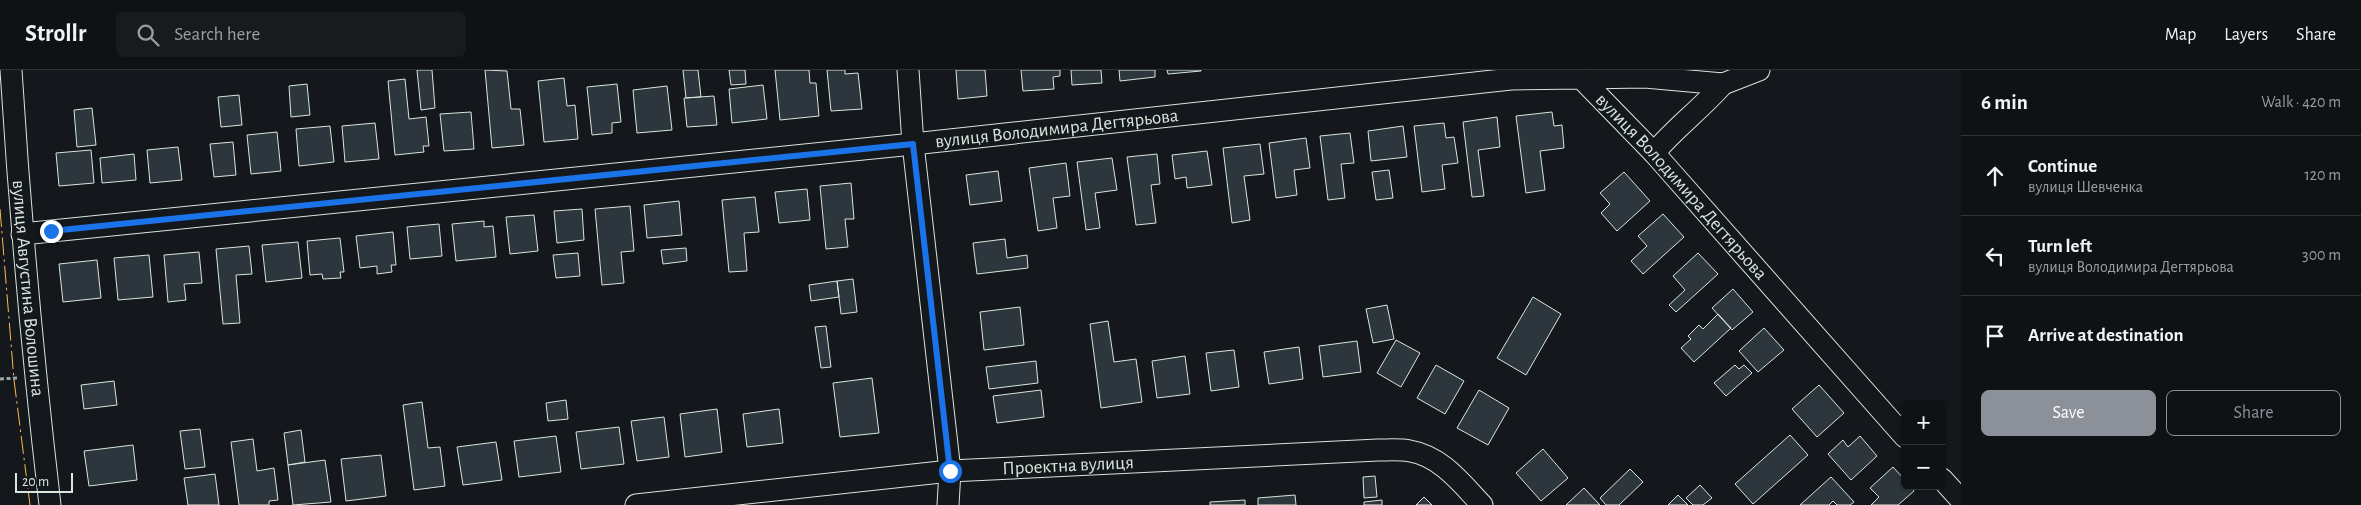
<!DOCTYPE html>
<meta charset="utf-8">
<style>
body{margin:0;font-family:"Alegreya Sans",sans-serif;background:#181b1e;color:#f1f3f6}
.controls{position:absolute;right:15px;bottom:15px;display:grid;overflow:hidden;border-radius:8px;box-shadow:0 1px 4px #0004}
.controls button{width:45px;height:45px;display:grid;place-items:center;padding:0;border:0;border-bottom:1px solid #2f3234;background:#0f1215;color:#f1f3f6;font:25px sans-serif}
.scale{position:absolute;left:15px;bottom:12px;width:58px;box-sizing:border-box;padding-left:5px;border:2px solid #d8e6dc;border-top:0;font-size:14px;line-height:18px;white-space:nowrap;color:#d8e6dc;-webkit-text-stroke:4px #14181c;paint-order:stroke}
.stop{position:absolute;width:15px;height:15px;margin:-11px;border:4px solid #1a73e8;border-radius:50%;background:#fff}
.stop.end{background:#1a73e8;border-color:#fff;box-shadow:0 1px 5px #0008}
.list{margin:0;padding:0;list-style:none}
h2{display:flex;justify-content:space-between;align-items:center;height:65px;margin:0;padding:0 20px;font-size:21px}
h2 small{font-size:16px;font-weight:400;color:#9b9ea0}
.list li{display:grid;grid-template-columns:32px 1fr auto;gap:15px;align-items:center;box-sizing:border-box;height:80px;padding:0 20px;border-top:1px solid #2f3234}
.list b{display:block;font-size:19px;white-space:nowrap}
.list p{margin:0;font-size:16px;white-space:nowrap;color:#9b9ea0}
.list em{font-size:16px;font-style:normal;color:#9b9ea0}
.actions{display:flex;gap:10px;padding:15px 20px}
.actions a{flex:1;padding:11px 0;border:1px solid #8c9099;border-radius:8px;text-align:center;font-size:18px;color:#8c9099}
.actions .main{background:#8c9099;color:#fff}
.icon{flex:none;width:28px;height:28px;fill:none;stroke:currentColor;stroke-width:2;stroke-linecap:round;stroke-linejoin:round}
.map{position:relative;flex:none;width:1961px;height:435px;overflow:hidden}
header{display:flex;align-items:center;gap:30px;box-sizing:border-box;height:70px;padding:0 25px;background:#0f1215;border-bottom:1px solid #2f3234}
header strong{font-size:24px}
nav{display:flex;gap:28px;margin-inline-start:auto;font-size:18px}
.search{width:350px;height:45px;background:#181b1e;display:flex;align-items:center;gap:12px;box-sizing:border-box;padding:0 18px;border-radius:8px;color:#9b9ea0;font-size:19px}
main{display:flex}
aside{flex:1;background:#0f1215}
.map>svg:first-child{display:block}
.building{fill:#2c363c;stroke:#d8e6dc}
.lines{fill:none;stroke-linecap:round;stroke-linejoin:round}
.minor-casing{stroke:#d8e6dc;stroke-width:23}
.path{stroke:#9da8a2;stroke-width:3;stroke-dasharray:4 2.5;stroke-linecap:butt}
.minor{stroke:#14181c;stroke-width:21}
.power{stroke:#ffb74d;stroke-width:1;stroke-dasharray:18 4 2.5 4;stroke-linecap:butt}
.route{stroke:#1a73e8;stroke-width:6}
.labels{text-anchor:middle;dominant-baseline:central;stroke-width:4;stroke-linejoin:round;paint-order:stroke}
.street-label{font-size:19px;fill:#d8e6dc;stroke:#14181c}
</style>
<header>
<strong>Strollr</strong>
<div class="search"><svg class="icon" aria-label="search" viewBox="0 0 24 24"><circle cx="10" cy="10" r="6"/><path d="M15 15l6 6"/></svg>Search here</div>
<nav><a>Map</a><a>Layers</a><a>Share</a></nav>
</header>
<main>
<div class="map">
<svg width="1961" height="435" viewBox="0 0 1961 435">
<rect width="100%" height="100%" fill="#14181c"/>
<!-- building -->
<path class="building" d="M 417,0 L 432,0 L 435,38 L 421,40 Z
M 485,0 L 507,1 L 511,39 L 520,39 L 524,75 L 492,78 Z
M 683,0 L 698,0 L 701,27 L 686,28 Z
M 729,0 L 745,0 L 746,14 L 731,15 Z
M 775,0 L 809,0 L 810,13 L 816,13 L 819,46 L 780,50 Z
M 827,0 L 845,0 L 845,4 L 858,3 L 862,39 L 831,41 Z
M 956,0 L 985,0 L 987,26 L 958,29 Z
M 1021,0 L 1060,0 L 1060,6 L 1053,7 L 1054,19 L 1023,21 Z
M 1071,0 L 1101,0 L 1102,13 L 1072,15 Z
M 1119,0 L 1155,0 L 1155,7 L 1120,11 Z
M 1167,0 L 1201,0 L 1201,1 L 1168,4 Z
M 564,8 L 567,36 L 575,35 L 578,69 L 544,72 L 538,11 Z
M 405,9 L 409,49 L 426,47 L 429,76 L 423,76 L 424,82 L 395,85 L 388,11 Z
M 307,14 L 310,45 L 291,47 L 289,16 Z
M 617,14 L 621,52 L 612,53 L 612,63 L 592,65 L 587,17 Z
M 763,15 L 767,49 L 732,53 L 729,19 Z
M 667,16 L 672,60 L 637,63 L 633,20 Z
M 239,25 L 242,55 L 221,57 L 218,27 Z
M 714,26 L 717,55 L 687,57 L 684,28 Z
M 92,38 L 96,75 L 77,77 L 74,40 Z
M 471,42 L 474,79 L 444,81 L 440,44 Z
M 1552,42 L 1554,56 L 1562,55 L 1564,78 L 1540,81 L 1545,120 L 1526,123 L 1516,46 Z
M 1497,47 L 1500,77 L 1478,80 L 1484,126 L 1472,127 L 1463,52 Z
M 375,53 L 379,89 L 345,92 L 342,56 Z
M 1444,53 L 1446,68 L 1454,67 L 1458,93 L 1442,95 L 1445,119 L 1422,122 L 1414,56 Z
M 330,56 L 334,92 L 299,96 L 296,59 Z
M 1403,56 L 1407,87 L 1371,91 L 1368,61 Z
M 277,62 L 281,101 L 251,104 L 247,65 Z
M 1350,63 L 1354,93 L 1341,94 L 1345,128 L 1328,130 L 1320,66 Z
M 1306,68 L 1310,98 L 1294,100 L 1297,125 L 1276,128 L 1269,73 Z
M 233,72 L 236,105 L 214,107 L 210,74 Z
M 1260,74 L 1264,104 L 1244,106 L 1250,150 L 1232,153 L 1223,78 Z
M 178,77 L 182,110 L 150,113 L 147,80 Z
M 91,80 L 94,113 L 59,116 L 56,83 Z
M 1207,81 L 1212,115 L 1187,118 L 1186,107 L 1175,109 L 1172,85 Z
M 134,84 L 136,110 L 102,113 L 100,88 Z
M 1157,84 L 1160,114 L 1151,115 L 1156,153 L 1136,155 L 1127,87 Z
M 1112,88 L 1117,120 L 1095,123 L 1100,158 L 1086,160 L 1077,92 Z
M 1066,93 L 1070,126 L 1053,128 L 1057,158 L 1038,161 L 1029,98 Z
M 1389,100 L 1393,128 L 1376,130 L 1372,102 Z
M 998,101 L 1002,131 L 970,135 L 966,105 Z
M 1624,102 L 1650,131 L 1617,161 L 1601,143 L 1610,134 L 1600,123 Z
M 851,113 L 854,149 L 845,149 L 848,177 L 826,179 L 820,116 Z
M 807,119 L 810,150 L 779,153 L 775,122 Z
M 755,127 L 759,162 L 744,163 L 747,201 L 729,202 L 722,130 Z
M 679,131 L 682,165 L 647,168 L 644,135 Z
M 630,136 L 634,181 L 621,182 L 624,213 L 602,215 L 595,139 Z
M 582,139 L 584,170 L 557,173 L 554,141 Z
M 1663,144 L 1684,167 L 1643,204 L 1631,191 L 1647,176 L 1638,166 Z
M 534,145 L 538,181 L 510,184 L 506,147 Z
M 484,151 L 484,157 L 493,156 L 496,187 L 456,191 L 452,154 Z
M 439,154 L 442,186 L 410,189 L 407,157 Z
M 393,162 L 396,195 L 391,195 L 392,202 L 377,204 L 377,196 L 360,198 L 356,166 Z
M 340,168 L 344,202 L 340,202 L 341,208 L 323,209 L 322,204 L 310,205 L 307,171 Z
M 1005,169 L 1007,188 L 1027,185 L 1028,198 L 977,204 L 973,173 Z
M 298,172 L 302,208 L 266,212 L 262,175 Z
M 249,176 L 252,204 L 236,205 L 240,253 L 223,254 L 216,179 Z
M 686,178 L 687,191 L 663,194 L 661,180 Z
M 199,182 L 202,213 L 184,214 L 186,230 L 168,232 L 164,185 Z
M 578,183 L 580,206 L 556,208 L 553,185 Z
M 1698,183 L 1718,204 L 1676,242 L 1669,235 L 1685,220 L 1673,206 Z
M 149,185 L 153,227 L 118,230 L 114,188 Z
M 97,190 L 101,228 L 63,232 L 59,194 Z
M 853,209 L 857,242 L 841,244 L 837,211 Z
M 837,211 L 839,227 L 811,231 L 809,215 Z
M 1733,219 L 1753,242 L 1732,260 L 1712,238 Z
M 1533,227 L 1561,244 L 1526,305 L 1497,288 Z
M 1387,235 L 1394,269 L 1373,273 L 1366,239 Z
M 1020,237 L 1024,275 L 984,280 L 980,242 Z
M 1718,244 L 1731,258 L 1694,292 L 1681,278 L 1691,269 L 1688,266 L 1699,255 L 1703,259 Z
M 1108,251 L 1114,292 L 1136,289 L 1142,332 L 1101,338 L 1090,254 Z
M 826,256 L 831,297 L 821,298 L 815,257 Z
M 1764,258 L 1784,280 L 1758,302 L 1739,281 Z
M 1396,270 L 1420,283 L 1401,317 L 1377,303 Z
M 1357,271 L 1361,302 L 1323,307 L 1319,276 Z
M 1299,277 L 1303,309 L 1269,314 L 1264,282 Z
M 1234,280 L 1239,317 L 1211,321 L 1206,283 Z
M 1185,286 L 1190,324 L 1157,328 L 1152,291 Z
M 1036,291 L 1038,313 L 989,319 L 986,297 Z
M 1436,295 L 1464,311 L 1445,344 L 1417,328 Z
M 1735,295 L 1739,299 L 1744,295 L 1752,303 L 1726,326 L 1714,313 Z
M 872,308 L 879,363 L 840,367 L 833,313 Z
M 114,311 L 117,335 L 84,339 L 81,315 Z
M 1819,315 L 1844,343 L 1817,367 L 1792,339 Z
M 1041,320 L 1044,347 L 997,353 L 993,326 Z
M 1479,320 L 1509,338 L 1488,375 L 1457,358 Z
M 566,330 L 568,349 L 548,351 L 546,333 Z
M 422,332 L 428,378 L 440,377 L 445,416 L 414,420 L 403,335 Z
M 717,339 L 722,382 L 685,387 L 680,344 Z
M 779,339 L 783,373 L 747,377 L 743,344 Z
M 664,347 L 669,387 L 637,391 L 631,351 Z
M 619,357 L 624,394 L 581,399 L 576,362 Z
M 200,359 L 205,397 L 185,399 L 180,361 Z
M 301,360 L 305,392 L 288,395 L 284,363 Z
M 1790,365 L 1808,385 L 1753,434 L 1735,414 Z
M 556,366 L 561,402 L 519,407 L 514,371 Z
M 1860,366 L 1877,386 L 1851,410 L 1828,384 L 1843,370 L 1848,377 Z
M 253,369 L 257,401 L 274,398 L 278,430 L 269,431 L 269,435 L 239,435 L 231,372 Z
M 496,372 L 502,410 L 463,415 L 457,377 Z
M 133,375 L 137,410 L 89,416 L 84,381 Z
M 1543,379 L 1568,408 L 1541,431 L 1516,403 Z
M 381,385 L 386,426 L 346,431 L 341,389 Z
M 325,390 L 331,432 L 293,435 L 288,395 Z
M 1893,397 L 1905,410 L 1905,416 L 1910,416 L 1914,421 L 1898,435 L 1871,435 L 1879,427 L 1870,418 Z
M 1630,399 L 1643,412 L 1619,435 L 1606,435 L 1600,428 Z
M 215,404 L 219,435 L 188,435 L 184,408 Z
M 1375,406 L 1377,427 L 1364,428 L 1363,407 Z
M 1831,407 L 1854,432 L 1850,435 L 1837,435 L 1833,431 L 1829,435 L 1800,435 Z
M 1700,415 L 1712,428 L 1703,435 L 1693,435 L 1686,428 Z
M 1584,418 L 1600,435 L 1566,435 Z
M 1295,425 L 1296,435 L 1258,435 L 1258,428 Z
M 1678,425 L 1688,435 L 1668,435 Z
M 1424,427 L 1432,435 L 1416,435 Z
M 1245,430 L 1245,435 L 1210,435 L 1210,432 Z
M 1382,430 L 1382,435 L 1364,435 L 1364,432 Z"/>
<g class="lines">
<!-- minor casing -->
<g class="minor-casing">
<g id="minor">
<path id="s1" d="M 11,0 C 20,145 33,290 50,435"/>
<path d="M 908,0 L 913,74 L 950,401 L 948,435"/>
<path d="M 1581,8 L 1645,7 L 1723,14 L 1759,0"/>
<path d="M 1654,83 C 1675,58 1701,39 1723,14"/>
<path id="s2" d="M 22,164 L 913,74 L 1511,9 L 1581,8 L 1654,83 L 1905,367"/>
<path d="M 1942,409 L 1961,430"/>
<path id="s3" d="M 636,435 L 950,401 L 1378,380 C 1388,380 1400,379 1410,381 C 1441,386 1462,414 1482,435"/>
</g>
</g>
<!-- path -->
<path class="path" d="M 0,309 L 17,308"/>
<!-- minor -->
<use href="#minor" class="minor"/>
<!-- power -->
<path class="power" d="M 0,139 L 14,310 L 30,435"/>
</g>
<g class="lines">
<!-- route -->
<path class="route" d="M 51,161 L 913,74 L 950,401"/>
</g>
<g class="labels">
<!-- street labels -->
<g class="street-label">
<text stroke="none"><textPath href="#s2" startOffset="1040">вулиця Володимира Дегтярьова</textPath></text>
<text stroke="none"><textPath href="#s2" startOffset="1715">вулиця Володимира Дегтярьова</textPath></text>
<text stroke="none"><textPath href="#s1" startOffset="219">вулиця Августина Волошина</textPath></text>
<text stroke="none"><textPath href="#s3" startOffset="434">Проектна вулиця</textPath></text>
</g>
</g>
</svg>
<div class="controls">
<button>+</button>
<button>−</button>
</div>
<div class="scale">20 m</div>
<div class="stop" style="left:950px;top:401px"></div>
<div class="stop end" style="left:51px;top:161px"></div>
</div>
<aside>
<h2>6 min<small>Walk · 420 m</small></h2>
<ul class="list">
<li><svg class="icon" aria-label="ahead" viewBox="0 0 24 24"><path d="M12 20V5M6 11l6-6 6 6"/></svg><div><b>Continue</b><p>вулиця Шевченка</p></div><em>120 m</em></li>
<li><svg class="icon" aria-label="left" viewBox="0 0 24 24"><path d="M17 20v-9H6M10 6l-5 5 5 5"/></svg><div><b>Turn left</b><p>вулиця Володимира Дегтярьова</p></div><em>300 m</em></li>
<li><svg class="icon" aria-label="arrive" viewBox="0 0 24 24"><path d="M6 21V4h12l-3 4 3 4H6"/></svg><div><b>Arrive at destination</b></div></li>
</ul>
<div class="actions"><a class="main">Save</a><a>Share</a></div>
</aside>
</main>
